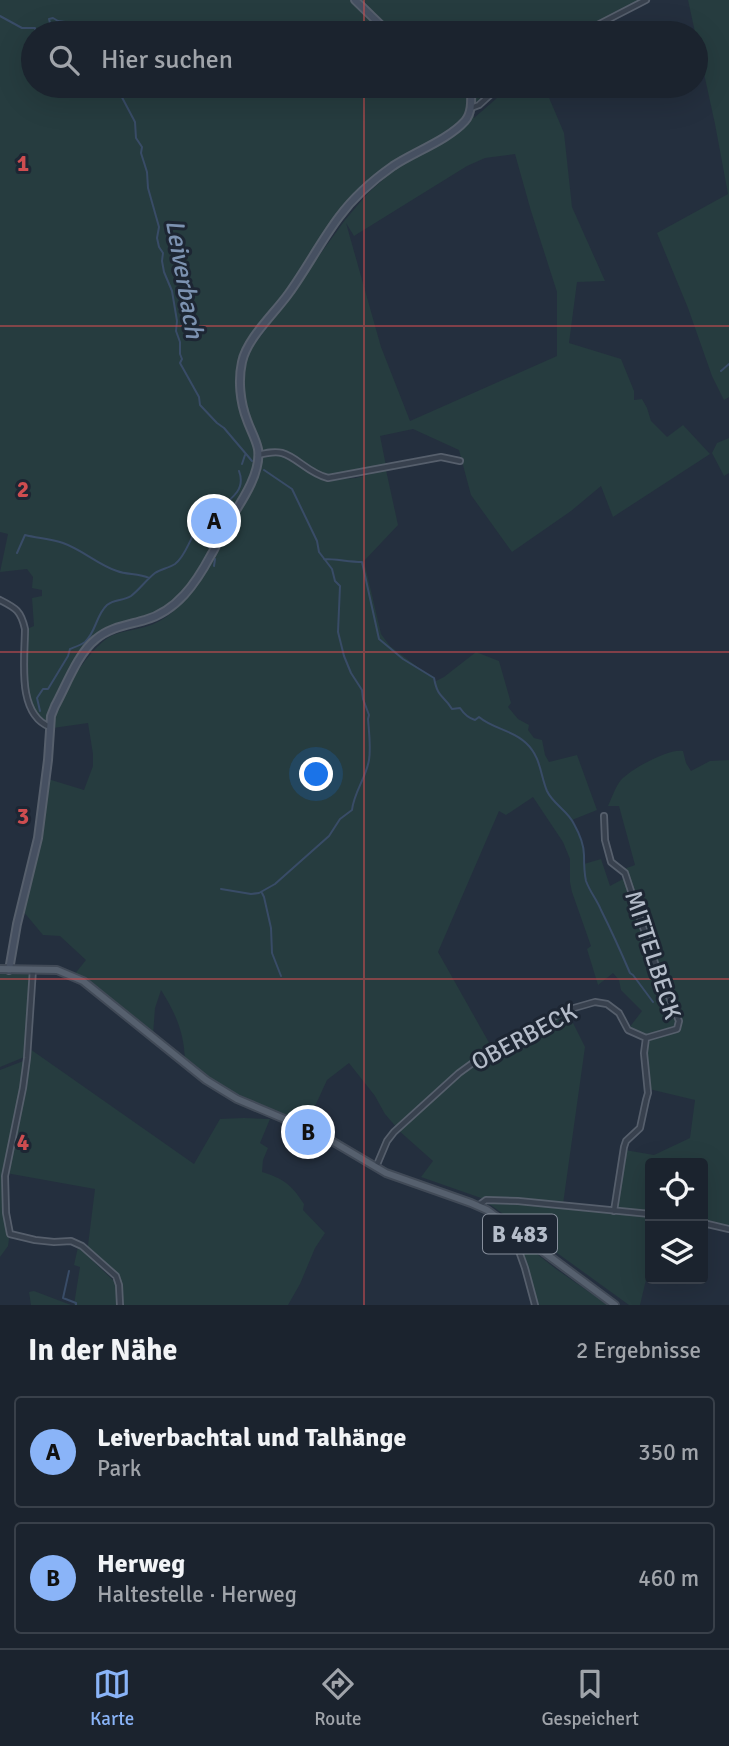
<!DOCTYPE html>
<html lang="de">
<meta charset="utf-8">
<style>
body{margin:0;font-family:Signika,sans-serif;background:#242b36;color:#f1f3f6}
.controls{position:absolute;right:21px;bottom:21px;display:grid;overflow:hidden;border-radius:7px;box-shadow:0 7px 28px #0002}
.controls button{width:63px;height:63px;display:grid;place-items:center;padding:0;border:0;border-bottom:2px solid #39404a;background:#1b232e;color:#f1f3f6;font:35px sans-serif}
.you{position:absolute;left:317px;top:775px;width:24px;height:24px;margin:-18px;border:5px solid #fff;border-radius:50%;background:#1a73e8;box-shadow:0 0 0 10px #1a73e833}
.badge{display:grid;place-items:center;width:46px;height:46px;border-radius:50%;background:#8ab4f8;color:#111;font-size:23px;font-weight:700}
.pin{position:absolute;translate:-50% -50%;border:4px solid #fff;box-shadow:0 2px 7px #0006}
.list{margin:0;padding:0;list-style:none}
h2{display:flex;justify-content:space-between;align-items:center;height:91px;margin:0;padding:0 28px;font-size:30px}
h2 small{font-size:23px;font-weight:400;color:#a0a4aa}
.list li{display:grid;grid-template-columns:46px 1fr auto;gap:21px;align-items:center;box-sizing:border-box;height:112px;margin:0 14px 14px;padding:0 14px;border:2px solid #39404a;border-radius:7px}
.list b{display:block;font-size:26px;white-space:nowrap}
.list p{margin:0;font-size:23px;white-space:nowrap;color:#a0a4aa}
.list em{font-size:23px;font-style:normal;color:#a0a4aa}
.icon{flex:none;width:38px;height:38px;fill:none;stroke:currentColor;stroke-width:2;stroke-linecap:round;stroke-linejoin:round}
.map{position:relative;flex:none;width:729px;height:1305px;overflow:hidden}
.search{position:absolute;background:#1b232e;box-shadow:0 7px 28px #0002;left:21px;right:21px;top:21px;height:77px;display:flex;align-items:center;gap:18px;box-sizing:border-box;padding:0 24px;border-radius:38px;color:#a0a4aa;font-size:26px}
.sheet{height:343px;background:#1b232e}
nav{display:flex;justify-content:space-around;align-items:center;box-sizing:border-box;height:98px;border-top:2px solid #39404a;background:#1b232e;font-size:19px;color:#a0a4aa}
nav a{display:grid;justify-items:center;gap:4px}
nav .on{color:#8ab4f8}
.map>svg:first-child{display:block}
.green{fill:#263c3f;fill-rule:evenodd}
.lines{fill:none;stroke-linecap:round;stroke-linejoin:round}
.stream{stroke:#394c67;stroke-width:2}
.street-casing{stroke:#565f6c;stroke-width:8}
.secondary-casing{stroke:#565f6c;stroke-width:10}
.primary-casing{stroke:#414a57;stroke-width:10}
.street{stroke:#38414e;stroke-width:4.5}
.secondary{stroke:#465061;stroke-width:6}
.primary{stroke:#56606e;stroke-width:6}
.grid{fill:none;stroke:#ce4d50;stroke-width:2;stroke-opacity:0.55}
.labels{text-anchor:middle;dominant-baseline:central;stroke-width:6;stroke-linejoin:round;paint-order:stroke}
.shield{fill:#1d2633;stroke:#878f9c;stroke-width:2}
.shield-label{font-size:23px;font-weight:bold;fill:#b4bcc9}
.street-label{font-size:24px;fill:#b4bcc9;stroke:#1d2633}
.water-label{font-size:26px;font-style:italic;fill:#7c92b1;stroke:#1d2633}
.grid-label{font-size:23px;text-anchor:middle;font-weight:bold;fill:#ce4d50;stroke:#1d2633;stroke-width:6;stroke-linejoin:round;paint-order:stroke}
</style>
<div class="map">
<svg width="729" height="1305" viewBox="0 0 729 1305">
<rect width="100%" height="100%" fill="#242f3e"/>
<!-- green -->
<path class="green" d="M 0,0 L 353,0 L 387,33 L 33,33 L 33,86 L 497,86 L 472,105 L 474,118 L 511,86 L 544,86 L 564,133 L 572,207 L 605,281 L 577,282 L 569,343 L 621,359 L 634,391 L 634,400 L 642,399 L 647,408 L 651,421 L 667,437 L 683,425 L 710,454 L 613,517 L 601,486 L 571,511 L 512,552 L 471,495 L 459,450 L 413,429 L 380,436 L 386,466 L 329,477 L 312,471 L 283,451 L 262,451 L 259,441 L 245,407 L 242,385 L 244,361 L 255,344 L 345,220 L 368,193 L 395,169 L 443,142 L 440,137 L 357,194 L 337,214 L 272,313 L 243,349 L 240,400 L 261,459 L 262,457 L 272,454 L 283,454 L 311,474 L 328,480 L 356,478 L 386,470 L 398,525 L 364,561 L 381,634 L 390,646 L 428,675 L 433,676 L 434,682 L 444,677 L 476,652 L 499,661 L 511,703 L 508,707 L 518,719 L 529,725 L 528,730 L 534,738 L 542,740 L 545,755 L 549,762 L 577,755 L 597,810 L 572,820 L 583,844 L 584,864 L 601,859 L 610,886 L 625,878 L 653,961 L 657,977 L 668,999 L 678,1027 L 680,1025 L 656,963 L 643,920 L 624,869 L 635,865 L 619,806 L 608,806 C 612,798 615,787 621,780 C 631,769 669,748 683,751 L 686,763 L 691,771 L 710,761 L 729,760 L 729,1227 L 703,1222 L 703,1163 L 650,1163 L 650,1213 L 616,1209 L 625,1150 L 654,1155 L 690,1138 L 695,1100 L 649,1089 L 645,1037 L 629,1028 L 642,1011 L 621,990 L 619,980 L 613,973 L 598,985 L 587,949 L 591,946 L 572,892 L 570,882 L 570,859 L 563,842 L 533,797 L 506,815 L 499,811 L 438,952 L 492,1048 L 397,1128 L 385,1114 L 375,1096 L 349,1063 L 327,1080 L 306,1126 L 228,1092 L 185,1061 C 184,1032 176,1014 161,990 L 155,1008 L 153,1035 L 74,975 L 86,960 L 60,936 L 43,935 L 23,911 L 41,837 L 48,779 L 84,790 L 93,766 L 93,754 L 88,723 L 53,728 C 54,721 55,714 57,707 C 66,686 93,644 113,635 C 123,631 135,630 145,627 C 166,621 178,608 191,591 L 162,612 L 92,639 L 48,722 L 43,722 L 35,713 L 25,692 L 27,629 L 34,626 L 32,598 L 42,596 L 42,590 L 32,588 L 33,577 L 27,569 L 0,572 L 8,534 L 0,532 ZM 515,154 L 531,211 L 557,292 L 557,356 L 410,421 L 381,347 L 346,223 L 354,236 L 467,166 L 485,158 Z
M 357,0 L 642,0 L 578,33 L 391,33 L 392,32 L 372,16 Z
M 688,0 L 729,0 L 729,397 L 724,400 L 712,376 L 688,308 L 657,233 L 728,194 L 715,124 Z
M 729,438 L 729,473 L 724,476 L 712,453 L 717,443 Z
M 0,970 L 32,970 L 27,1056 L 0,1067 Z
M 567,1011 L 585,1047 L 563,1204 L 481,1198 L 421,1177 L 433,1161 L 397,1129 L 437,1093 L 492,1050 Z
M 30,1049 L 194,1164 L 220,1119 L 244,1118 L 270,1119 L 260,1143 L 268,1148 L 263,1160 L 262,1172 C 284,1179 291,1184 304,1204 L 303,1210 L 325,1233 L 315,1248 L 300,1284 L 288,1305 L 119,1305 L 118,1282 L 87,1253 L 95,1189 L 6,1173 Z
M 26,1060 L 22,1089 L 7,1151 L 3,1177 L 3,1196 L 9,1239 L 8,1246 L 0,1257 L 0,1070 Z
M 512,1202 L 650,1215 L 650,1263 L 640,1305 L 629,1305 L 488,1203 Z
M 518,1239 L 556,1269 L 608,1305 L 537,1305 Z
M 78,1247 L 116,1283 L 117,1305 L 74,1305 L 80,1267 L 74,1265 Z
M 34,1291 L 71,1305 L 31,1305 L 29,1292 Z"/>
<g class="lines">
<!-- stream -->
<path class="stream" d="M 0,16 L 22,28 L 35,28 L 36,33
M 43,33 L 50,23 L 49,19 L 53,18 L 58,21 L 72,23 L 79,33
M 116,86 L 135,122 L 136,138 L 142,147 L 141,153 L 147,172 L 148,188 L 159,227 L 157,238 L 159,247 L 163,253 L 162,261 L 164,272 L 172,291 L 177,321 L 176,331 L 180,342 L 180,354 L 182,359 L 180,363 L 199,397 L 200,405 L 217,423 L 224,428 L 252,461
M 721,371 L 729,364
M 242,464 L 245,455
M 196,529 L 206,540 L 210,548
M 17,553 L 25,535 C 37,538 51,539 63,543 C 83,550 98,565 117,571 C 127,575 139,573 149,578
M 324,559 C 337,559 349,562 362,562 L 379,639 L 403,659 L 434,678 C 438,699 443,694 452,709 L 460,708 C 464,714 468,718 475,720 L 479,717 C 493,729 513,730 526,743 C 541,757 540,774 547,791 C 553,804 568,811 574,824 C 579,833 584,844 584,855 C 584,864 584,872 586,881 C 590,892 597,900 601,910 C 611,930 621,952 630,973 L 633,975 L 653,1002
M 214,566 L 215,559
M 40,711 L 37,698 L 43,689 L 48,689 L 68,656 L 70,649 C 75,647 81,645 85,642 C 96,632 96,615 107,605 C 114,599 123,601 131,596 C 140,589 146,580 155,573 C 161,569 169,568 175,564 C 186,556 189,539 198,528 C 209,513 226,507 237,492 C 242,485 242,479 239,471
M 221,889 L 251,894 L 259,893 L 275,884 L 329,836 L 340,819 L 352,810 C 354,792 366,778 369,760 C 371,747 369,732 368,719 L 369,715 L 363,699 L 362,690 L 351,673 L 344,656 L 338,632 L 340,586 L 335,581 L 332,569 L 319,552 L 317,541 L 292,489 L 264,470
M 262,893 L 264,897 L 271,928 L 272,953 L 281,976
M 69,1271 L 63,1298 L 76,1303 L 76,1305"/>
<!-- street casing -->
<g class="street-casing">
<path id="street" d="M 582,33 L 646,0
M 471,108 L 479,105 L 500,86
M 258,455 C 266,453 274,451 282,453 C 297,457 308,473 328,478 L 441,457 L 460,461
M 0,600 C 16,608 21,611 25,629 C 25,658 16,714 50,727
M 604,816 L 605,840 L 611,862 L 625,873 L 655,963 L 679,1021 L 677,1029 L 646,1038
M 33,969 L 27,1058 L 23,1088 L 5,1176 L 6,1213 L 10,1234 L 35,1240 L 54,1242 L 71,1241 L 82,1246 L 116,1276 L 119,1285 L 120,1305
M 376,1167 L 387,1141 L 394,1132 L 459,1073 L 492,1049 L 567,1010 L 595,1002 L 607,1004 L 619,1013 L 628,1030 L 646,1038 L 644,1053 L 648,1093 L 646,1100 L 640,1128 L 626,1141 L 624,1147 L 614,1211
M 478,1206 L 486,1200 L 518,1201 L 650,1214
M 703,1223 L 729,1229
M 516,1232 L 515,1240 L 525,1268 L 535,1305"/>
</g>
<!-- secondary casing -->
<g class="secondary-casing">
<path id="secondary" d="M 355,0 L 389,33
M 9,970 L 17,924 L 38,838 L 48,760 L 51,716 L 55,706 C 66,686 78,653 96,639 C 110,627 128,625 145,620 C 177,611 196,583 211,555 C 216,547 219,539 223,531 C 236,509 262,476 258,449 C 256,439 250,429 247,420 C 240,402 238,380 242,362 C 247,338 275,313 289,293 C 307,268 321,241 339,217 C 353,198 373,180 393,166 C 414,152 448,140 465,121 C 473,112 471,97 471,86"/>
</g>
<!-- primary casing -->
<g class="primary-casing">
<path id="primary" d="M 0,969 L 57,970 L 83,981 L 206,1080 L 237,1099 L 320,1134 L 386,1173 L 471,1203 L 487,1210 L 615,1305"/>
</g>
<!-- street -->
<use href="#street" class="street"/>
<!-- secondary -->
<use href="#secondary" class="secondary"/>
<!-- primary -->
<use href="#primary" class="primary"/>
</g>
<!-- grid -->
<path class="grid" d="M 364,0 L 364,33M 364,86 L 364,1305M 0,326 L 729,326M 0,652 L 729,652M 0,979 L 729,979"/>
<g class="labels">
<!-- shield labels -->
<rect class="shield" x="483" y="1214.5" width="74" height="39" rx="5"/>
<g class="shield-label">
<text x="520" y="1234">B 483</text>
</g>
<!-- street labels -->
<g class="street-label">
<text transform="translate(653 955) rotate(72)">MITTELBECK</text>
<text transform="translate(524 1037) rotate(-28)">OBERBECK</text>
</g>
<!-- water labels -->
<g class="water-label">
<text transform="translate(184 279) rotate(80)">Leiverbach</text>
</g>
</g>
<g class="grid-label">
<text x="23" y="171">1</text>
<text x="23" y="497">2</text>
<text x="23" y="824">3</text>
<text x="23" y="1150">4</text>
</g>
</svg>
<div class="controls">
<button><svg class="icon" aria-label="locate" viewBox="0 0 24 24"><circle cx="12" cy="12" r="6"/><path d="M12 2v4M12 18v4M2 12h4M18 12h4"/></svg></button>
<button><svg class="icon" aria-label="layers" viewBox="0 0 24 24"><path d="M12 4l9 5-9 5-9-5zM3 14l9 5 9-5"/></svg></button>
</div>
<div class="you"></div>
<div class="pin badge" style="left:214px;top:521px">A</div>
<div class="pin badge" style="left:308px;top:1132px">B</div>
<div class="search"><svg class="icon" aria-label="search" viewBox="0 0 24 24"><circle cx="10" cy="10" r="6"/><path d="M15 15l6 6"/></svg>Hier suchen</div>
</div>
<section class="sheet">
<h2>In der Nähe<small>2 Ergebnisse</small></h2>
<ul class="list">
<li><span class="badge">A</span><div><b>Leiverbachtal und Talhänge</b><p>Park</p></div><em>350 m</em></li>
<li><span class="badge">B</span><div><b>Herweg</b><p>Haltestelle · Herweg</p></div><em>460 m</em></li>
</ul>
</section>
<nav>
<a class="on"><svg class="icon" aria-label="map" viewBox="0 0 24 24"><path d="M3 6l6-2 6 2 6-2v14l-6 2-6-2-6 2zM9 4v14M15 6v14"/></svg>Karte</a>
<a><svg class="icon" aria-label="directions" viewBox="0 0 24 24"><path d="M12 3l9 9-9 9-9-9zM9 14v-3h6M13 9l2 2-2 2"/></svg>Route</a>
<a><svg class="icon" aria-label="saved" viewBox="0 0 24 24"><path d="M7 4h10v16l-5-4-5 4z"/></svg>Gespeichert</a>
</nav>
